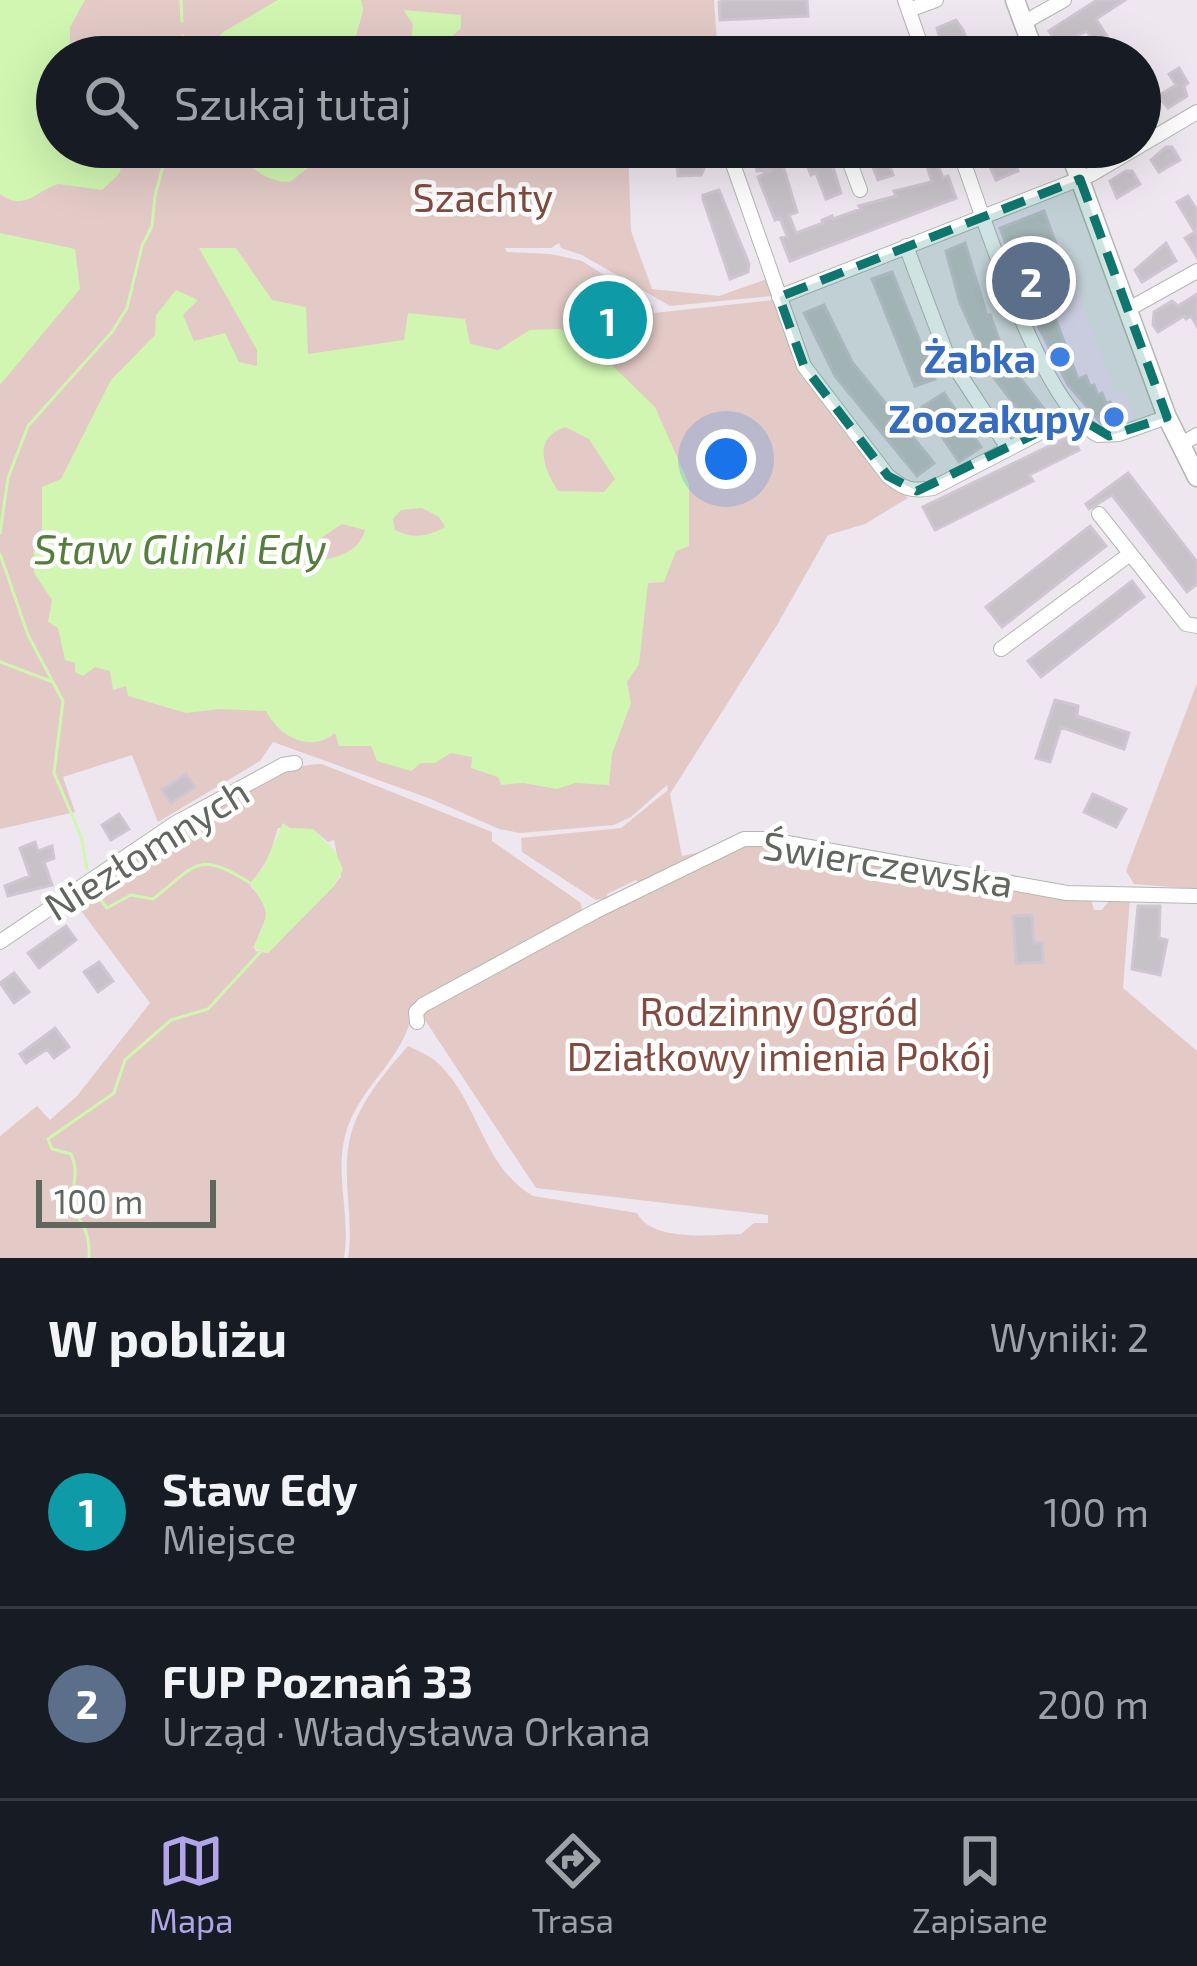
<!DOCTYPE html>
<html lang="pl">
<meta charset="utf-8">
<style>
body{margin:0;font-family:"Exo 2",sans-serif;background:#20242c;color:#f1f3f6}
.scale{position:absolute;left:36px;bottom:30px;width:180px;box-sizing:border-box;padding-left:12px;border:6px solid #61665f;border-top:0;font-size:33px;line-height:42px;white-space:nowrap;color:#61665f;-webkit-text-stroke:9px #fff;paint-order:stroke}
.you{position:absolute;left:726px;top:459px;width:42px;height:42px;margin:-30px;border:9px solid #fff;border-radius:50%;background:#1a73e8;box-shadow:0 0 0 18px #1a73e833}
.badge{display:grid;place-items:center;width:78px;height:78px;border-radius:50%;background:#b0a5e8;color:#fff;font-size:39px;font-weight:700}
.pin{position:absolute;translate:-50% -50%;border:6px solid #fff;box-shadow:0 3px 12px #0006}
.list{margin:0;padding:0;list-style:none}
h2{display:flex;justify-content:space-between;align-items:center;height:156px;margin:0;padding:0 48px;font-size:51px}
h2 small{font-size:39px;font-weight:400;color:#9ea1a6}
.list li{display:grid;grid-template-columns:78px 1fr auto;gap:36px;align-items:center;box-sizing:border-box;height:192px;padding:0 48px;border-top:3px solid #363941}
.list b{display:block;font-size:45px;white-space:nowrap}
.list p{margin:0;font-size:39px;white-space:nowrap;color:#9ea1a6}
.list em{font-size:39px;font-style:normal;color:#9ea1a6}
.icon{flex:none;width:66px;height:66px;fill:none;stroke:currentColor;stroke-width:2;stroke-linecap:round;stroke-linejoin:round}
.map{position:relative;flex:none;width:1197px;height:1258px;overflow:hidden}
.search{position:absolute;background:#171b24;box-shadow:0 12px 48px #0002;left:36px;right:36px;top:36px;height:132px;display:flex;align-items:center;gap:30px;box-sizing:border-box;padding:0 42px;border-radius:66px;color:#9ea1a6;font-size:45px}
.sheet{height:540px;background:#171b24}
nav{display:flex;justify-content:space-around;align-items:center;box-sizing:border-box;height:168px;border-top:3px solid #363941;background:#171b24;font-size:33px;color:#9ea1a6}
nav a{display:grid;justify-items:center;gap:6px}
nav .on{color:#b0a5e8}
.map>svg:first-child{display:block}
.commercial{fill:#f7e1fa}
.green{fill:#e3cac7;fill-rule:evenodd}
.water{fill:#d0f6b1;fill-rule:evenodd}
.lines{fill:none;stroke-linecap:round;stroke-linejoin:round}
.stream{stroke:#d0f6b1;stroke-width:3}
.building{fill:#c7c2c8;stroke:#d0c6d3;stroke-width:3}
.minor-casing{stroke:#b3b8b2;stroke-width:16}
.tertiary-casing{stroke:#b3b8b2;stroke-width:21}
.minor{stroke:#fff;stroke-width:14}
.tertiary{stroke:#fff;stroke-width:18}
.marked{fill:#0f766e;fill-opacity:0.2;stroke:#0f766e;stroke-width:9;stroke-dasharray:24 15;stroke-linejoin:round}
.shop-dot{fill:#3f7fe0;stroke:#fff;stroke-width:4.5}
.labels{text-anchor:middle;dominant-baseline:central;stroke-width:9;stroke-linejoin:round;paint-order:stroke}
.park-label{font-size:39px;fill:#834b40;stroke:#fff}
.shop-label{font-size:39px;font-weight:bold;fill:#366cbe;stroke:#fff;text-anchor:end}
.street-label{font-size:39px;fill:#61665f;stroke:#fff}
.water-label{font-size:42px;font-style:italic;fill:#557d3d;stroke:#fff}
</style>
<div class="map">
<svg width="1197" height="1258" viewBox="0 0 1197 1258">
<rect width="100%" height="100%" fill="#eee7ef"/>
<!-- commercial -->
<path class="commercial" d="M 1043,208 L 1050,218 L 1115,390 L 1126,395 L 1133,414 L 1130,422 L 1106,431 L 1087,421 L 1054,379 L 994,224 Z"/>
<!-- green -->
<path class="green" d="M 0,0 L 278,0 L 222,33 L 218,40 L 221,57 L 57,57 L 57,147 L 242,147 C 247,167 264,175 282,182 L 334,147 L 628,147 L 631,231 L 652,289 L 719,296 L 767,279 L 772,296 L 670,306 L 582,255 L 561,248 L 559,243 L 551,248 L 505,248 L 507,252 L 551,254 L 582,261 L 653,306 L 654,313 L 774,300 L 790,340 L 890,485 L 908,498 L 865,524 L 828,535 L 777,625 L 670,794 L 682,856 L 710,850 L 641,885 L 636,880 L 607,894 L 608,898 L 596,900 L 522,852 L 521,838 L 621,828 L 668,790 L 667,785 L 631,817 L 614,825 L 520,833 L 499,829 L 431,799 L 273,742 L 260,761 L 158,822 L 132,755 L 63,777 L 75,812 L 0,829 Z
M 361,0 L 714,0 L 718,57 L 439,57 L 438,49 L 461,28 L 405,12 L 413,24 L 411,53 L 404,57 L 350,57 L 363,10 Z
M 1197,683 L 1197,889 L 1134,884 L 1126,871 Z
M 322,764 L 492,832 L 492,841 L 581,903 L 582,912 L 412,1014 C 403,1061 357,1088 345,1136 C 335,1175 351,1218 344,1258 L 0,1258 L 0,1136 L 37,1106 L 50,1120 L 77,1096 L 150,1003 L 73,900 C 118,867 268,760 322,764 ZM 278,828 L 313,829 L 328,842 L 334,840 L 341,877 L 268,953 L 255,951 C 259,918 281,917 250,886 L 269,857 Z
M 746,843 L 993,885 L 1008,891 L 1091,900 L 1094,910 L 1102,910 L 1111,898 L 1130,899 L 1123,988 L 1197,1051 L 1197,1258 L 348,1258 C 354,1220 342,1181 349,1143 C 355,1107 385,1072 408,1046 C 416,1050 426,1054 433,1059 C 478,1095 481,1167 533,1196 L 637,1213 C 651,1242 713,1235 741,1234 L 754,1223 L 768,1223 L 768,1215 L 536,1188 L 421,1014 L 600,914 Z"/>
<!-- water -->
<path class="water" d="M 0,0 L 85,0 L 70,27 L 70,47 L 80,53 L 106,47 L 119,57 L 57,57 L 57,147 L 127,147 L 119,174 L 102,190 L 58,184 C 36,191 24,212 0,194 Z
M 278,0 L 361,0 L 363,10 L 350,57 L 221,57 L 218,40 L 222,33 Z
M 404,10 L 461,15 L 461,28 L 438,49 L 439,57 L 404,57 L 411,53 L 413,24 Z
M 242,147 L 334,147 L 290,182 C 267,181 248,171 242,147 Z
M 0,233 L 75,249 L 80,289 L 0,385 Z
M 199,248 L 236,248 L 272,300 L 306,307 L 308,354 L 404,340 L 408,313 L 465,319 L 470,344 L 498,350 L 530,330 L 560,329 L 585,339 L 655,407 L 689,484 L 689,546 L 676,551 L 664,582 L 648,583 L 639,664 L 627,682 L 631,703 L 612,754 L 609,785 L 575,783 L 557,789 L 523,783 L 501,785 L 498,777 L 471,768 L 472,757 L 451,753 L 435,763 L 421,763 L 411,771 L 377,761 L 371,746 L 339,746 L 335,733 C 310,754 279,736 266,711 L 219,709 L 186,713 L 128,696 L 126,686 L 113,690 L 110,671 L 95,667 L 83,676 L 75,672 L 75,663 L 65,660 L 58,628 L 48,622 L 52,600 L 34,573 L 34,552 L 42,543 L 42,487 L 61,479 L 111,380 L 155,335 L 156,315 L 176,290 L 198,300 L 183,315 L 194,341 L 225,333 L 239,362 L 257,366 L 257,350 ZM 565,427 L 589,439 L 615,479 L 604,492 L 558,491 C 543,468 532,438 565,427 ZM 422,508 L 439,517 L 445,527 C 427,537 413,539 395,530 L 393,519 L 401,510 ZM 342,524 L 365,530 C 360,550 342,556 323,560 L 317,550 L 321,538 Z
M 283,823 L 290,828 L 313,829 L 335,851 L 343,869 L 335,885 L 268,953 L 253,948 C 270,912 271,915 250,883 L 263,868 Z"/>
<g class="lines">
<!-- stream -->
<path class="stream" d="M 181,0 L 182,21
M 183,57 L 183,36
M 0,533 L 8,478 L 28,426 L 112,332 L 127,308 L 142,246 L 152,226 L 155,196 L 168,147
M 0,554 L 28,635 L 63,701 L 54,773 L 81,836 L 87,868
M 0,662 L 53,682
M 94,891 L 107,908 L 131,895 L 153,899 C 196,866 197,849 250,883
M 89,1258 C 90,1223 79,1229 74,1202 C 71,1184 80,1172 71,1154 L 52,1149 L 48,1139 L 114,1093 L 125,1060 L 171,1020 L 208,1009 L 264,948"/>
</g>
<!-- building -->
<path class="building" d="M 726,0 L 807,0 L 808,16 L 720,20 L 719,2 Z
M 1097,0 L 1125,0 L 1096,19 L 1108,38 L 1096,45 L 1087,31 L 1057,43 L 1049,31 Z
M 956,20 L 963,30 L 973,57 L 945,57 L 937,28 Z
M 1179,68 L 1188,83 L 1184,86 L 1187,96 L 1168,108 L 1158,96 L 1176,85 L 1169,74 Z
M 676,147 L 699,147 L 704,169 L 701,175 L 678,176 Z
M 752,147 L 773,147 L 781,159 L 797,212 L 789,215 L 796,233 L 823,223 L 822,220 L 832,216 L 833,219 L 861,209 L 859,206 L 896,196 L 894,191 L 932,182 L 926,163 L 919,166 L 911,147 L 936,147 L 941,158 L 936,160 L 943,178 L 948,176 L 956,198 L 790,261 L 781,238 L 787,236 L 780,218 L 775,220 L 758,177 L 772,170 L 757,171 Z
M 800,147 L 827,147 L 841,193 L 826,199 L 816,173 L 811,175 Z
M 865,147 L 882,147 L 893,175 L 878,180 Z
M 981,147 L 1009,147 L 1018,171 L 996,180 Z
M 1166,147 L 1172,147 L 1180,160 L 1159,172 L 1151,160 Z
M 1126,171 L 1132,171 L 1140,184 L 1117,198 L 1110,181 Z
M 719,190 L 749,264 L 748,272 L 730,279 L 703,199 L 703,195 Z
M 1188,196 L 1197,210 L 1197,257 L 1185,238 L 1195,232 L 1177,202 Z
M 1044,211 L 1071,285 L 1052,292 L 1054,296 L 1048,299 L 1078,379 L 1086,376 L 1090,386 L 1094,385 L 1098,395 L 1102,393 L 1106,403 L 1110,402 L 1118,410 L 1122,421 L 1102,424 L 1068,385 L 1034,318 L 1000,228 Z
M 965,243 L 987,316 L 990,315 L 1001,345 L 1014,364 L 1011,366 L 1044,409 L 1027,421 L 994,378 L 960,303 L 946,251 Z
M 1166,243 L 1176,261 L 1142,282 L 1135,270 Z
M 892,272 L 935,379 L 915,386 L 872,279 Z
M 1197,294 L 1197,326 L 1191,316 L 1186,319 L 1184,316 L 1158,332 L 1153,325 L 1154,312 L 1172,301 L 1178,306 Z
M 824,305 L 852,362 L 934,463 L 917,476 L 835,376 L 804,313 Z
M 944,393 L 981,447 L 959,462 L 922,407 Z
M 1072,435 L 1079,450 L 1029,475 L 1033,481 L 935,530 L 923,507 Z
M 1128,473 L 1197,562 L 1197,584 L 1187,592 L 1112,495 L 1089,509 L 1086,504 Z
M 1090,526 L 1106,546 L 1002,627 L 986,607 Z
M 1132,581 L 1144,597 L 1041,677 L 1028,661 Z
M 1055,700 L 1078,706 L 1077,716 L 1129,733 L 1124,749 L 1061,727 L 1050,762 L 1036,758 Z
M 186,774 L 195,787 L 171,803 L 162,790 Z
M 1093,794 L 1126,809 L 1116,827 L 1084,812 Z
M 119,814 L 129,829 L 111,840 L 102,825 Z
M 35,842 L 38,851 L 52,846 L 54,858 L 44,862 L 52,885 L 8,896 L 5,886 L 30,876 L 20,848 Z
M 1138,906 L 1160,906 L 1159,938 L 1167,940 L 1160,975 L 1132,969 Z
M 1032,915 L 1034,943 L 1042,943 L 1043,962 L 1016,964 L 1013,916 Z
M 66,926 L 76,940 L 39,968 L 28,953 Z
M 99,962 L 113,981 L 98,992 L 84,972 Z
M 14,973 L 29,992 L 14,1003 L 0,983 Z
M 55,1028 L 69,1047 L 54,1058 L 47,1049 L 26,1063 L 20,1054 Z"/>
<g class="lines">
<!-- minor casing -->
<g class="minor-casing">
<path id="minor" d="M 905,0 L 925,57
M 909,10 L 936,0
M 1023,23 L 1064,0
M 727,147 L 804,366 L 888,476 C 904,489 912,492 933,488 L 1074,415
M 844,147 L 860,190
M 958,147 C 983,214 1039,403 1098,435 L 1119,434 L 1167,417
M 906,246 L 947,355 L 1008,448
M 779,297 L 1092,174 L 1197,112
M 1127,310 L 1197,271
M 1180,445 L 1197,435
M 1099,514 L 1186,624 L 1197,626
M 1001,649 L 1130,554
M 0,942 L 174,824 L 283,765 L 295,763
M 417,1022 L 416,1012 L 423,1005 L 596,911 L 744,839 L 765,839 L 1067,893 L 1197,896"/>
</g>
<!-- tertiary casing -->
<g class="tertiary-casing">
<path id="tertiary" d="M 1015,0 L 1036,57
M 1068,147 L 1167,417 L 1197,477"/>
</g>
<!-- minor -->
<use href="#minor" class="minor"/>
<!-- tertiary -->
<use href="#tertiary" class="tertiary"/>
</g>
<!-- marked area -->
<path class="marked" d="M 1080,179 L 1167,417 L 1109,436 L 1074,415 L 917,491 L 888,476 L 804,366 L 779,297 Z"/>
<!-- markers -->
<g class="shop-dot">
<circle cx="1060" cy="357" r="12"/>
<circle cx="1114" cy="417" r="12"/>
</g>
<g class="labels">
<!-- park labels -->
<g class="park-label">
<text x="483" y="196">Szachty</text>
<text x="779" y="1010">Rodzinny Ogród<tspan x="779" dy="45">Działkowy imienia Pokój</tspan></text>
</g>
<!-- shop labels -->
<g class="shop-label">
<text x="1036" y="357">Żabka</text>
<text x="1090" y="417">Zoozakupy</text>
</g>
<!-- street labels -->
<g class="street-label">
<text transform="translate(146 848) rotate(-32)">Niezłomnych</text>
<text transform="translate(888 863) rotate(9)">Świerczewska</text>
</g>
<!-- water labels -->
<g class="water-label">
<text x="180" y="547">Staw Glinki Edy</text>
</g>
</g>
</svg>
<div class="scale">100 m</div>
<div class="you"></div>
<div class="pin badge" style="left:608px;top:320px;background:#0f9aa8">1</div>
<div class="pin badge" style="left:1031px;top:281px;background:#5c6f8a">2</div>
<div class="search"><svg class="icon" aria-label="search" viewBox="0 0 24 24"><circle cx="10" cy="10" r="6"/><path d="M15 15l6 6"/></svg>Szukaj tutaj</div>
</div>
<section class="sheet">
<h2>W pobliżu<small>Wyniki: 2</small></h2>
<ul class="list">
<li><span class="badge" style="background:#0f9aa8">1</span><div><b>Staw Edy</b><p>Miejsce</p></div><em>100 m</em></li>
<li><span class="badge" style="background:#5c6f8a">2</span><div><b>FUP Poznań 33</b><p>Urząd · Władysława Orkana</p></div><em>200 m</em></li>
</ul>
</section>
<nav>
<a class="on"><svg class="icon" aria-label="map" viewBox="0 0 24 24"><path d="M3 6l6-2 6 2 6-2v14l-6 2-6-2-6 2zM9 4v14M15 6v14"/></svg>Mapa</a>
<a><svg class="icon" aria-label="directions" viewBox="0 0 24 24"><path d="M12 3l9 9-9 9-9-9zM9 14v-3h6M13 9l2 2-2 2"/></svg>Trasa</a>
<a><svg class="icon" aria-label="saved" viewBox="0 0 24 24"><path d="M7 4h10v16l-5-4-5 4z"/></svg>Zapisane</a>
</nav>
